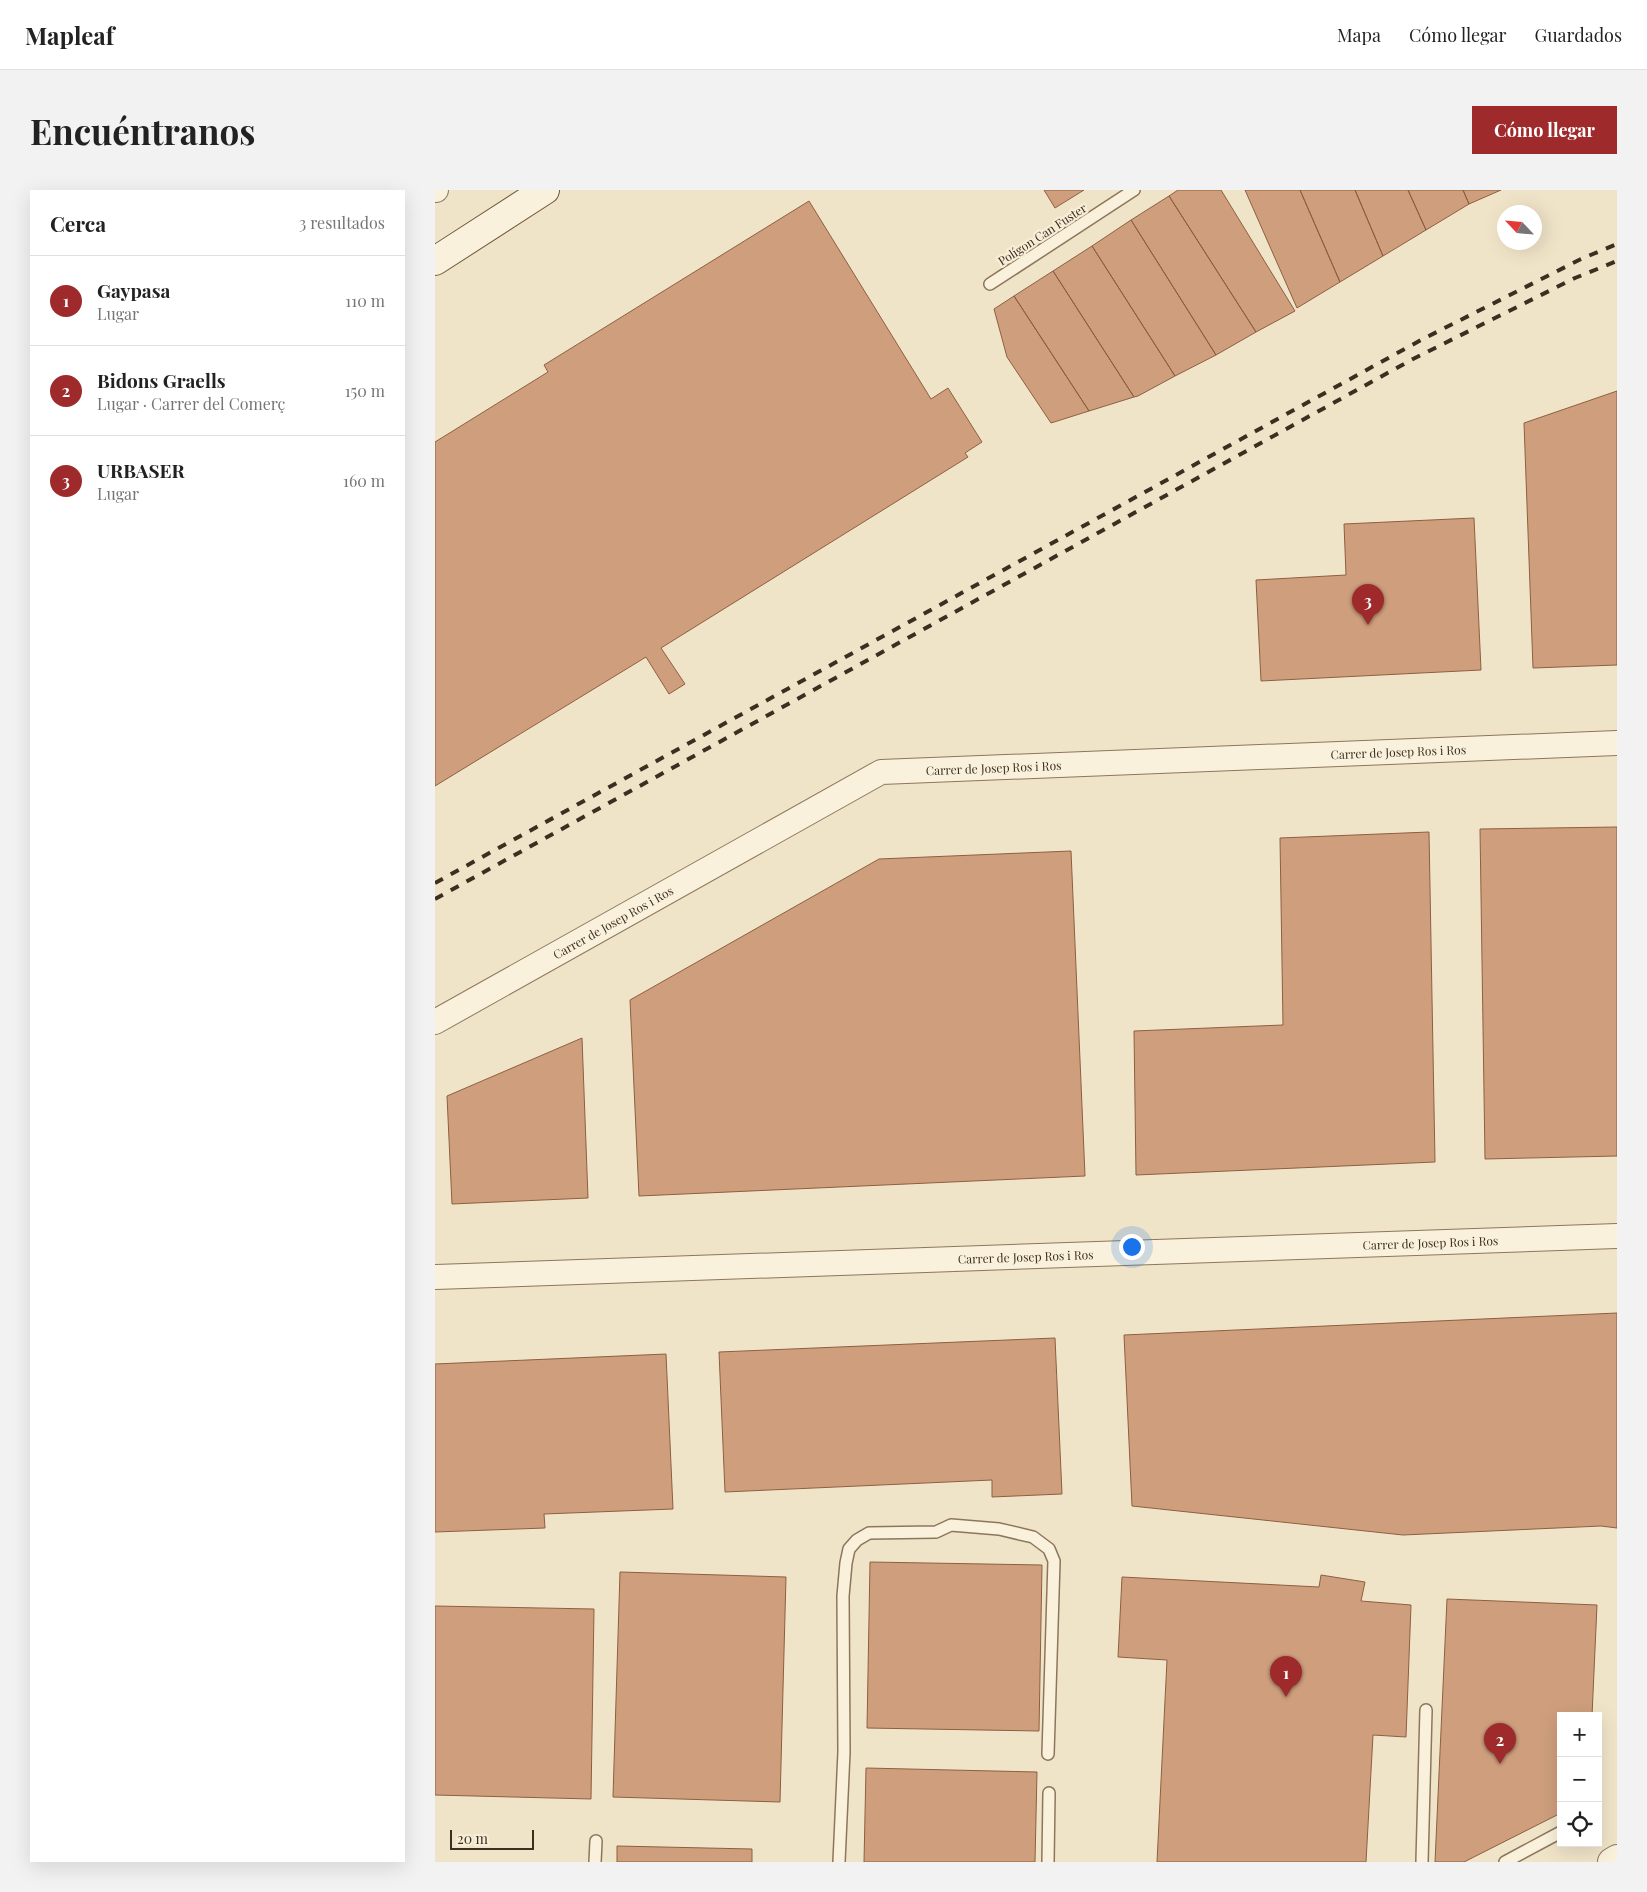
<!DOCTYPE html>
<html lang="es">
<meta charset="utf-8">
<style>
body{margin:0;font-family:"Playfair Display",serif;background:#f2f2f2;color:#222}
.controls{position:absolute;right:15px;bottom:15px;display:grid;overflow:hidden;border-radius:0px;box-shadow:0 5px 20px #0002}
.controls button{width:45px;height:45px;display:grid;place-items:center;padding:0;border:0;border-bottom:1px solid #e0e0e0;background:#fff;color:#222;font:25px sans-serif}
.compass{position:absolute;left:1062px;top:15px;width:45px;height:45px;border-radius:50%;background:#fff;box-shadow:0 5px 20px #0002;rotate:296deg}
.scale{position:absolute;left:15px;bottom:12px;width:84px;box-sizing:border-box;padding-left:5px;border:2px solid #3d2e20;border-top:0;font-size:14px;line-height:18px;white-space:nowrap;color:#3d2e20;-webkit-text-stroke:4px #f7eed8;paint-order:stroke}
.you{position:absolute;left:696px;top:1056px;width:18px;height:18px;margin:-12px;border:4px solid #fff;border-radius:50%;background:#1a73e8;box-shadow:0 0 0 8px #1a73e833}
.badge{display:grid;place-items:center;width:32px;height:32px;border-radius:50%;background:#9e2a2b;color:#fff;font-size:16px;font-weight:700}
.pin{position:absolute;translate:-50% -41px;filter:drop-shadow(0 1px 2px #0008)}
.pin::after{content:'';position:absolute;top:26px;width:18px;height:15px;background:inherit;clip-path:polygon(0 0,100% 0,50% 100%)}
.list{margin:0;padding:0;list-style:none}
h2{display:flex;justify-content:space-between;align-items:center;height:65px;margin:0;padding:0 20px;font-size:21px}
h2 small{font-size:16px;font-weight:400;color:#767676}
.list li{display:grid;grid-template-columns:32px 1fr auto;gap:15px;align-items:center;box-sizing:border-box;height:90px;padding:0 20px;border-top:1px solid #e0e0e0}
.list b{display:block;font-size:19px;white-space:nowrap}
.list p{margin:0;font-size:16px;white-space:nowrap;color:#767676}
.list em{font-size:16px;font-style:normal;color:#767676}
.icon{flex:none;width:28px;height:28px;fill:none;stroke:currentColor;stroke-width:2;stroke-linecap:round;stroke-linejoin:round}
.map{position:relative;flex:none;width:1182px;height:1672px;overflow:hidden;border-radius:0px}
header{display:flex;align-items:center;gap:30px;box-sizing:border-box;height:70px;padding:0 25px;background:#fff;border-bottom:1px solid #e0e0e0}
header strong{font-size:24px}
nav{display:flex;gap:28px;margin-inline-start:auto;font-size:18px}
.intro{display:flex;align-items:center;justify-content:space-between;box-sizing:border-box;height:120px;padding:0 30px}
h1{margin:0;font-size:35px}
.button{padding:12px 22px;border-radius:0px;background:#9e2a2b;color:#fff;font-size:18px;font-weight:700}
main{display:flex;gap:30px;padding:0 30px}
aside{flex:1;background:#fff;border-radius:0px;box-shadow:0 5px 20px #0002}
.map>svg:first-child{display:block}
.building{fill:#cf9f7d;stroke:#8d5f41}
.lines{fill:none;stroke-linecap:round;stroke-linejoin:round}
.service-casing{stroke:#8d765c;stroke-width:14}
.minor-casing{stroke:#8d765c;stroke-width:26}
.tertiary-casing{stroke:#8d765c;stroke-width:30}
.secondary-casing{stroke:#6f573f;stroke-width:30}
.service{stroke:#faf1dc;stroke-width:11}
.minor{stroke:#faf1dc;stroke-width:24}
.tertiary{stroke:#faf1dc;stroke-width:28}
.secondary{stroke:#faf1dc;stroke-width:28}
.rail{stroke:#3d2e20;stroke-width:4;stroke-dasharray:9 9;stroke-linecap:butt}
.labels{text-anchor:middle;dominant-baseline:central;stroke-width:4.5;stroke-linejoin:round;paint-order:stroke}
.street-label{font-size:12px;fill:#3d2e20;stroke:#f7eed8}
</style>
<header>
<strong>Mapleaf</strong>
<nav><a>Mapa</a><a>Cómo llegar</a><a>Guardados</a></nav>
</header>
<div class="intro"><h1>Encuéntranos</h1><a class="button">Cómo llegar</a></div>
<main>
<aside>
<h2>Cerca<small>3 resultados</small></h2>
<ul class="list">
<li><span class="badge">1</span><div><b>Gaypasa</b><p>Lugar</p></div><em>110 m</em></li>
<li><span class="badge">2</span><div><b>Bidons Graells</b><p>Lugar · Carrer del Comerç</p></div><em>150 m</em></li>
<li><span class="badge">3</span><div><b>URBASER</b><p>Lugar</p></div><em>160 m</em></li>
</ul>
</aside>
<div class="map">
<svg width="1182" height="1672" viewBox="0 0 1182 1672">
<rect width="100%" height="100%" fill="#f0e4c8"/>
<!-- building -->
<path class="building" d="M 609,0 L 649,0 L 620,18 Z
M 743,0 L 786,0 L 860,121 L 821,142 L 734,6 Z
M 810,0 L 865,0 L 905,92 L 862,118 Z
M 865,0 L 920,0 L 948,66 L 905,92 Z
M 920,0 L 973,0 L 991,40 L 948,66 Z
M 973,0 L 1028,0 L 1034,14 L 991,40 Z
M 1028,0 L 1066,0 L 1034,14 Z
M 734,6 L 821,142 L 781,165 L 696,30 Z
M 374,11 L 496,209 L 513,198 L 547,252 L 530,263 L 533,267 L 226,458 L 250,494 L 234,504 L 211,467 L 0,596 L 0,252 L 113,182 L 109,175 Z
M 696,30 L 781,165 L 740,186 L 657,56 Z
M 657,56 L 740,186 L 703,206 L 699,207 L 618,81 Z
M 618,81 L 699,207 L 654,221 L 579,106 Z
M 579,106 L 654,221 L 616,233 L 572,167 L 559,119 Z
M 1182,201 L 1182,475 L 1098,478 L 1089,233 Z
M 1039,328 L 1046,480 L 826,491 L 821,390 L 911,385 L 909,334 Z
M 1182,637 L 1182,966 L 1050,969 L 1045,639 Z
M 994,642 L 1000,972 L 701,985 L 699,841 L 848,835 L 845,648 Z
M 636,661 L 650,986 L 204,1006 L 195,810 L 444,669 Z
M 147,848 L 153,1008 L 17,1014 L 12,906 Z
M 1182,1123 L 1182,1338 L 1166,1336 L 968,1345 L 697,1316 L 689,1145 Z
M 620,1148 L 627,1304 L 557,1307 L 557,1290 L 290,1302 L 284,1162 Z
M 231,1164 L 238,1319 L 109,1324 L 110,1338 L 0,1342 L 0,1174 Z
M 435,1372 L 607,1375 L 604,1541 L 432,1538 Z
M 185,1382 L 351,1387 L 345,1612 L 178,1607 Z
M 886,1385 L 930,1392 L 926,1411 L 976,1415 L 971,1547 L 938,1545 L 931,1672 L 722,1672 L 732,1470 L 683,1467 L 687,1387 L 884,1397 Z
M 1012,1409 L 1162,1415 L 1157,1526 L 1126,1526 L 1126,1623 L 1029,1672 L 1000,1672 Z
M 0,1416 L 159,1419 L 156,1609 L 0,1605 Z
M 431,1578 L 602,1582 L 600,1672 L 429,1672 Z
M 182,1656 L 317,1659 L 317,1672 L 182,1672 Z"/>
<g class="lines">
<!-- service casing -->
<g class="service-casing">
<path id="service" d="M 555,94 L 699,0
M 160,1672 L 161,1651
M 404,1672 L 409,1562 L 408,1406 L 411,1373 L 414,1359 L 422,1350 L 434,1343 L 501,1342 L 516,1335 L 564,1339 L 598,1347 L 614,1359 L 619,1371 L 613,1564
M 613,1672 L 614,1603
M 987,1672 L 991,1520
M 1070,1672 L 1126,1642"/>
</g>
<!-- minor casing -->
<g class="minor-casing">
<g id="minor">
<path d="M 0,0 L 1,0"/>
<path id="s1" d="M 0,832 L 446,582 L 1182,553"/>
<path id="s2" d="M 0,1087 L 1182,1046"/>
</g>
</g>
<!-- tertiary casing -->
<g class="tertiary-casing">
<path id="tertiary" d="M 1177,1672 L 1182,1669"/>
</g>
<!-- secondary casing -->
<g class="secondary-casing">
<path id="secondary" d="M 0,71 L 110,0"/>
</g>
<!-- service -->
<use href="#service" class="service"/>
<!-- minor -->
<use href="#minor" class="minor"/>
<!-- tertiary -->
<use href="#tertiary" class="tertiary"/>
<!-- secondary -->
<use href="#secondary" class="secondary"/>
<!-- rail -->
<path class="rail" d="M 0,693 L 986,150 L 1146,69 L 1182,54
M 0,709 L 978,169 L 1140,88 L 1182,71"/>
</g>
<g class="labels">
<!-- street labels -->
<g class="street-label">
<text transform="translate(607 44) rotate(-33)">Polígon Can Fuster</text>
<text stroke="none"><textPath href="#s1" startOffset="1029">Carrer de Josep Ros i Ros</textPath></text>
<text stroke="none"><textPath href="#s1" startOffset="624">Carrer de Josep Ros i Ros</textPath></text>
<text stroke="none"><textPath href="#s1" startOffset="204">Carrer de Josep Ros i Ros</textPath></text>
<text stroke="none"><textPath href="#s2" startOffset="996">Carrer de Josep Ros i Ros</textPath></text>
<text stroke="none"><textPath href="#s2" startOffset="591">Carrer de Josep Ros i Ros</textPath></text>
</g>
</g>
</svg>
<div class="controls">
<button>+</button>
<button>−</button>
<button><svg class="icon" aria-label="locate" viewBox="0 0 24 24"><circle cx="12" cy="12" r="6"/><path d="M12 2v4M12 18v4M2 12h4M18 12h4"/></svg></button>
</div>
<svg class="compass" viewBox="-18 -18 36 36"><path d="M0-13l5 13h-10z" fill="#e53935"/><path d="M0 13l5-13h-10z" fill="#767676"/></svg>
<div class="scale">20 m</div>
<div class="you"></div>
<div class="pin badge" style="left:851px;top:1507px">1</div>
<div class="pin badge" style="left:1065px;top:1574px">2</div>
<div class="pin badge" style="left:933px;top:435px">3</div>
</div>
</main>
